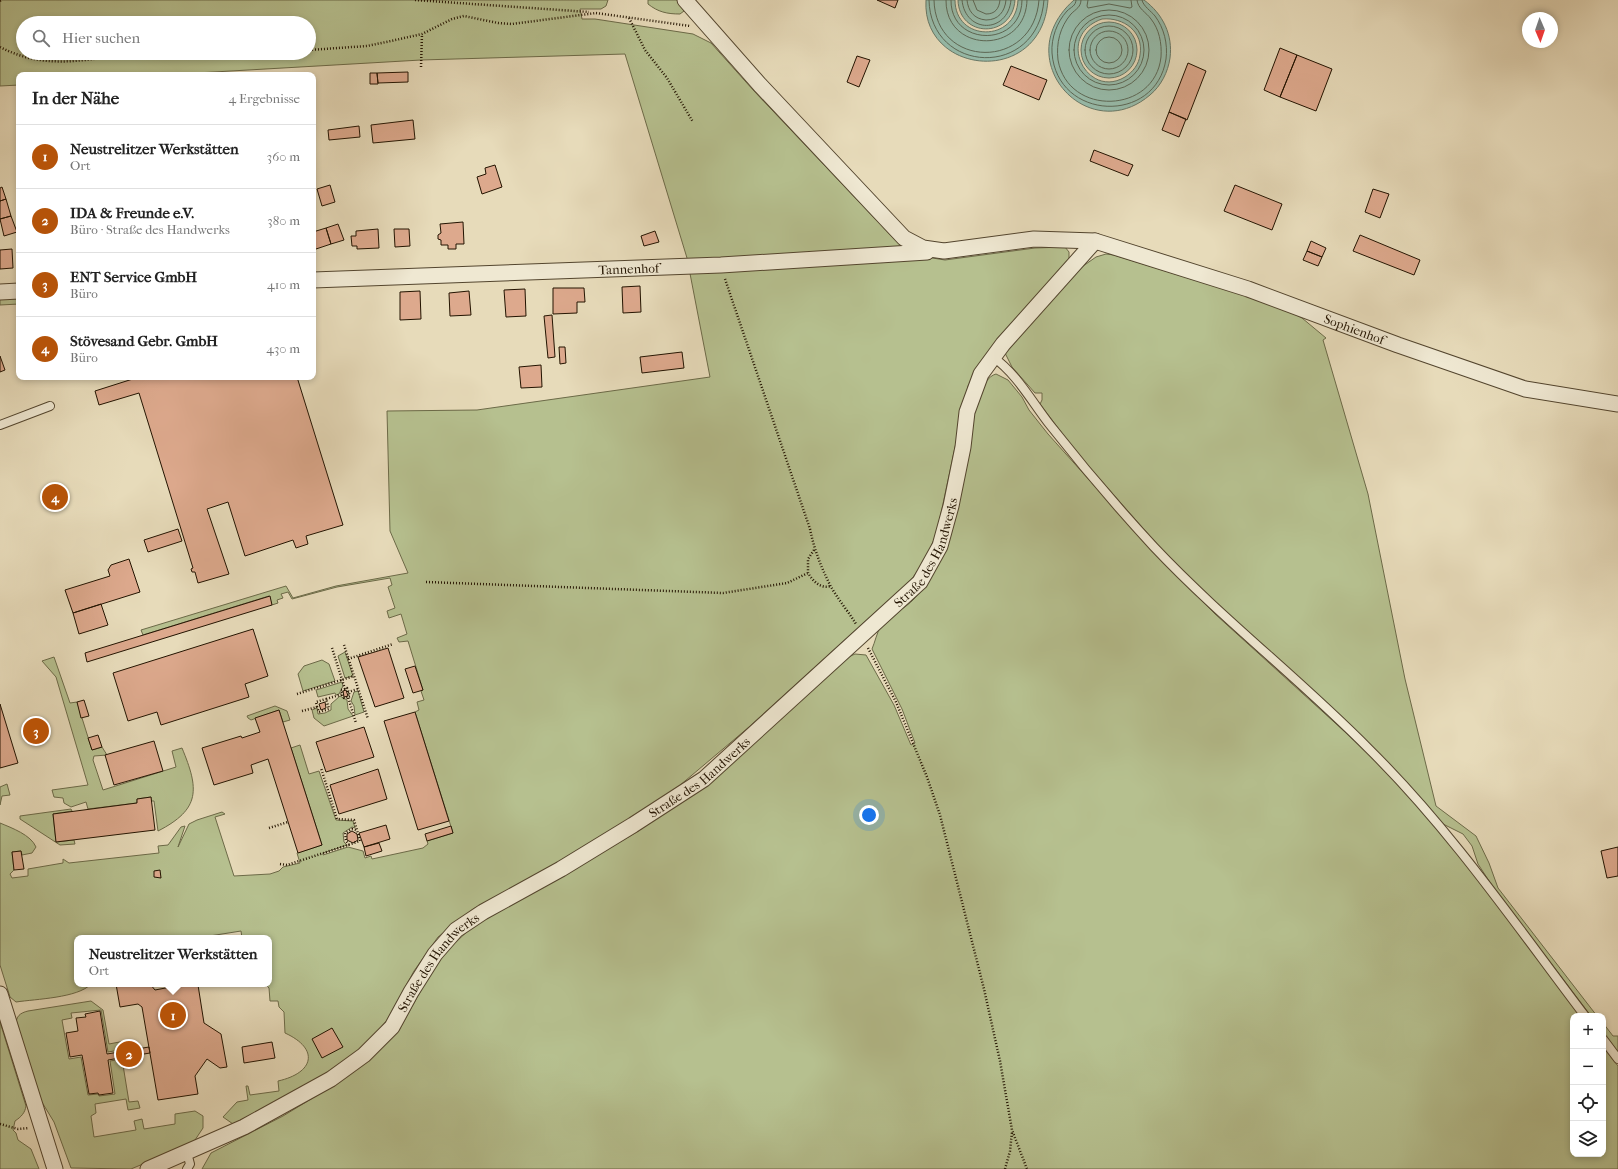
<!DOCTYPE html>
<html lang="de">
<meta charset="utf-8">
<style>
body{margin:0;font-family:"IM FELL French Canon",serif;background:#f2f2f2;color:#222}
.controls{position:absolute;right:12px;bottom:12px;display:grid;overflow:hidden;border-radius:8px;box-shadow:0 2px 6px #0003}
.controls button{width:36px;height:36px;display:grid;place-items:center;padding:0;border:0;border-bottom:1px solid #e0e0e0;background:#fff;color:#222;font:20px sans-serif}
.compass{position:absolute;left:1522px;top:12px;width:36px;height:36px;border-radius:50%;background:#fff;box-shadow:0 2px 6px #0003;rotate:178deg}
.you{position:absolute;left:869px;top:815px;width:14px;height:14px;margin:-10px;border:3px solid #fff;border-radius:50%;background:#1a73e8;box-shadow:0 0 0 6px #1a73e833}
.badge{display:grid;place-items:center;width:26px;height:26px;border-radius:50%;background:#b45309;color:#fff;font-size:13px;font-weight:700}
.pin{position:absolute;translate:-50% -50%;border:2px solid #fff;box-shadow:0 1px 4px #0006}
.popup{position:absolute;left:74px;top:935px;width:198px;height:52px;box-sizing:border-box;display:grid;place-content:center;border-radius:8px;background:#fff;filter:drop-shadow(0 1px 3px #0005);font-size:13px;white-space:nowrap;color:#767676}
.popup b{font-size:15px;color:#222}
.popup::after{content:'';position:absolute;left:50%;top:100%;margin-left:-8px;border:8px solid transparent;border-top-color:#fff}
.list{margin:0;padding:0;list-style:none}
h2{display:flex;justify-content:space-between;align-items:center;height:52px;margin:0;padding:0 16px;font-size:17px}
h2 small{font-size:13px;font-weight:400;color:#767676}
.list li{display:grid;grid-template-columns:26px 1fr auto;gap:12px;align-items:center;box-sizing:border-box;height:64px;padding:0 16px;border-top:1px solid #e0e0e0}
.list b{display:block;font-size:15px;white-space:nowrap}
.list p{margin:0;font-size:13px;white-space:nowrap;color:#767676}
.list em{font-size:13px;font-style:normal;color:#767676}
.icon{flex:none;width:22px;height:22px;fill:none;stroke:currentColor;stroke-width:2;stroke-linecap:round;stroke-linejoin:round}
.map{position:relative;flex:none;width:1618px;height:1169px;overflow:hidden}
.search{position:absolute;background:#fff;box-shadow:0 2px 6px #0003;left:16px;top:16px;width:300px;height:44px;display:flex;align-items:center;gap:10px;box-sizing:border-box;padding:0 14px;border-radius:22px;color:#767676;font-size:15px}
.panel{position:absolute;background:#fff;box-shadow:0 2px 6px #0003;left:16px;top:72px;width:300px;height:308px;border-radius:8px}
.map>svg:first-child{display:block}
.green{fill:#b6c08f;stroke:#6c6a48;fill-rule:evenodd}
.water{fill:#97bcab;stroke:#687867;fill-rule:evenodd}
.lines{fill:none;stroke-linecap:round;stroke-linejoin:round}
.shore{stroke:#5c6856;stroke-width:1}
.building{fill:#dda98d;stroke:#221300}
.lane-casing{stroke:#53452e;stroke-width:10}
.street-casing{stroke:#53452e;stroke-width:17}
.path{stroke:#221300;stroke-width:2.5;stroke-dasharray:1 2;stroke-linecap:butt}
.lane{stroke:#efe8d2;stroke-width:8}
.street{stroke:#efe8d2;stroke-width:15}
.labels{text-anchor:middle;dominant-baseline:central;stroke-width:4;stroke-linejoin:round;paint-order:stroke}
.street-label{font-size:13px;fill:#221300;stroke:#efe8d2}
</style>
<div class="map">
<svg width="1618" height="1169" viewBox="0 0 1618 1169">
<rect width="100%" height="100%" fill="#e7dbba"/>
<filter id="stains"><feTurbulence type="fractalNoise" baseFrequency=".005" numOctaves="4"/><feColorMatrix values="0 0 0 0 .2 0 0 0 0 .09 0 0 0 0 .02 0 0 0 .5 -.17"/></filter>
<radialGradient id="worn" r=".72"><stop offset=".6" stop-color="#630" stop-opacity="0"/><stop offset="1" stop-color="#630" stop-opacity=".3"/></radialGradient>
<!-- green -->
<path class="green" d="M 0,0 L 608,0 L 606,6 L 601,9 L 580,9 L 582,19 L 595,19 L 693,34 L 711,43 L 754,91 L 899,244 L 920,256 L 945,260 L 1035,248 L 1065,247 L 1069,252 L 1069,259 C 1057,277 1041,291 1026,307 C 1005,330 983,358 968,386 L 937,532 L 926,559 L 911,580 L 749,727 L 666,797 L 583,850 L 473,909 L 438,937 L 414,971 L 387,1020 L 366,1045 L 326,1073 L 277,1102 L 233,1124 L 223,1117 L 237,1102 L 248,1100 L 246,1086 L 248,1086 L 250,1095 L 279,1091 L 278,1081 C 314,1073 320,1049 285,1033 L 284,1012 L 279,1007 L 278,1001 L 270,1001 L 269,988 L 265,984 L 269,984 L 269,938 L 242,938 L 241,931 L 197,938 L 77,938 L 77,984 L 91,984 C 78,998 36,999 16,1002 L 10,997 L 0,965 L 0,823 C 12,828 31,835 36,847 L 32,853 L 22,855 L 21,851 L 12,852 L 14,870 L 10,874 L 12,878 L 28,876 L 28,869 L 63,863 L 63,859 L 69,863 L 159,853 L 158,846 L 168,845 L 181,827 L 185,826 L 178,847 L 189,824 L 197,820 L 222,812 L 225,814 L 215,817 L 234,876 L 270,874 L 279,871 L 283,867 L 300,863 L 297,853 L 322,845 L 291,748 L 300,745 L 309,774 L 319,771 L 336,820 L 353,821 L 355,828 L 352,827 L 343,833 L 344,842 L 347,845 L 323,853 L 323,855 L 348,847 L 363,851 L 365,858 L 371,856 L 372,859 L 423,848 L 428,844 L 427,841 L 453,833 L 415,712 L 419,710 L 417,702 L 424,700 L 421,691 L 423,690 L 408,641 L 399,642 L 397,638 L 407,634 L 401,614 L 389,618 L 387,611 L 395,608 L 388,587 L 392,585 L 390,578 L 337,587 L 292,599 L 288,592 L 281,594 L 283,598 L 277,600 L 278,603 L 272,605 L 269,596 L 143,635 L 141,630 L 286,586 L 293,598 L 336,586 L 408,573 L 390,531 L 387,411 L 477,410 L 710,377 L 687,258 L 625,54 L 421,60 L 162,75 L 19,75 L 19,85 L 0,86 ZM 23,23 L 309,23 L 309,53 L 23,53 Z
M 648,0 L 677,0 L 684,11 L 680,14 C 667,14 658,12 648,4 Z
M 1106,254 L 1114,255 L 1279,306 L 1302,318 L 1326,338 L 1323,340 L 1368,494 L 1405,679 L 1436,806 L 1476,836 L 1489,863 L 1498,888 L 1597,1016 L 1591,1016 L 1493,887 L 1478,864 L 1472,846 L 1463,834 L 1443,824 L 1372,746 L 1296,675 L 1221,610 L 1157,544 L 1105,485 L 1080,457 L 1040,404 L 1042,400 L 1042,393 L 1035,393 L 1012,367 L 1005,353 L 1007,346 L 1076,271 L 1096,257 Z
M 19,294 L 19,304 L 0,305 L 0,297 Z
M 996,374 L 1008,380 L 1022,397 L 1029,410 L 1048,434 L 1151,549 L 1215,614 L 1366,751 L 1421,809 L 1488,892 L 1580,1016 L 1573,1016 L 1573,1154 L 1603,1154 L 1603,1047 L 1618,1066 L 1618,1169 L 202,1169 L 211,1153 L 283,1116 L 334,1085 L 399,1030 L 439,958 L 472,927 L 637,832 L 706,782 L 840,661 L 855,654 L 866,655 L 894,705 L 911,745 L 915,743 L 902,709 L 872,649 C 875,642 877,632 881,626 C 889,615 905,609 914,599 C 930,582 943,558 950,536 C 958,506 966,382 996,374 Z
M 345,652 L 353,676 L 345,678 L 338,656 Z
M 54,657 L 70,703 L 77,702 L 92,750 L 102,747 L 107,755 L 94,756 L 93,760 L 103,790 L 176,767 L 172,751 L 182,748 C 199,789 201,809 158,831 L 154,801 L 151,801 L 151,797 L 137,799 L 137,803 L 88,809 L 86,802 L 71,807 L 64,803 L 63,798 L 54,797 L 52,790 L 88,785 L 56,677 L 42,661 Z
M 322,660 L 329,664 L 335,681 L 303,691 L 298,674 L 304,666 Z
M 342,682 L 343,686 L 339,694 L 336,695 L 335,693 L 318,697 L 316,690 Z
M 358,691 L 364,712 L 355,715 L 354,706 L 351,701 L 354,692 Z
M 340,696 L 347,700 L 348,709 L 353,716 L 324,726 L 314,718 L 312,710 L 317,708 L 318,714 L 325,713 L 331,710 L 331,704 Z
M 275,706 L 287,711 L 290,720 L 283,722 L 279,710 L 251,720 L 248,718 L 247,716 Z
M 7,784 L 10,795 L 2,796 L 0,805 L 0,787 Z
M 71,809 L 72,811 L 53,814 L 56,842 L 74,840 L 75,844 L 60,845 L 20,819 L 20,816 Z
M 91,1001 L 103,1010 L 109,1044 L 130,1040 L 131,1048 L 108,1052 L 101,1010 L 71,1013 L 72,1018 L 62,1020 L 69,1059 L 81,1057 L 88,1095 L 98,1094 L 99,1096 L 115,1094 L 110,1061 L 134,1057 L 134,1063 L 123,1065 L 129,1102 L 138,1101 L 140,1108 L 128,1110 L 126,1099 L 95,1104 L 96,1113 L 91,1116 L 94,1137 L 136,1130 L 134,1121 L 142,1119 L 144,1129 L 175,1124 L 175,1114 L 195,1111 L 203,1116 L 203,1128 L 193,1143 L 131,1169 L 71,1168 L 54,1122 L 40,1099 L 16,1025 C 16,1016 20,1013 28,1011 Z
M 0,1022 L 26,1106 C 25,1113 21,1117 15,1121 L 13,1130 L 16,1133 L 18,1140 L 31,1149 L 39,1169 L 0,1169 Z
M 1603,1023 L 1613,1036 L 1618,1036 L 1618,1052 L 1603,1032 Z"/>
<!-- water -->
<path class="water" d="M 926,0 L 955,0 C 955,42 1016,43 1018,0 L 1048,0 C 1042,88 921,75 926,0 Z
M 958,0 L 1015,0 C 1012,39 959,38 958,0 Z
M 1074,0 L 1144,0 C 1163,14 1173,35 1170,58 C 1168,72 1161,86 1150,95 C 1088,148 1007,59 1074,0 ZM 1102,19 C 1124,17 1144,32 1140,55 C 1139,64 1133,72 1125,77 C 1087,100 1054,36 1102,19 Z
M1081 50a28 28 0 1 1 56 0a28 28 0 1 1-56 0Z"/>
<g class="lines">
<!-- shore -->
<path class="shore" d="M 929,0 C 930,74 1038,80 1044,0
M 934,0 C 935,69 1034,71 1039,0
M 946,0 C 945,54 1026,55 1027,0
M 951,0 C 950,47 1022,48 1022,0
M 962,0 C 965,34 1008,34 1011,0
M 967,0 C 968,11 974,19 986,20 C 998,20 1005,12 1006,0
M 973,0 L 977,10 L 986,14 C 995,14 999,9 1000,0
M 1076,0 C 1076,6 1071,7 1067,11 C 1057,22 1051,38 1052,53 C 1057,121 1156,125 1166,59 C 1168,44 1164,28 1155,16 C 1151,11 1143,6 1142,0
M 1081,0 C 1081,7 1076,9 1071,14 C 1060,27 1056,43 1058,60 C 1068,117 1155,114 1161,57 C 1162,43 1159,29 1151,19 C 1146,12 1138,9 1137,0
M 1088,0 L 1087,6 L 1088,8 L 1109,4 L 1130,8 L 1132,7 L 1131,0
M1069 50a40 40 0 1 1 80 0a40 40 0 1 1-80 0Z
M1074 50a35 35 0 1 1 70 0a35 35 0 1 1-70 0Z
M1085 50a24 24 0 1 1 48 0a24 24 0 1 1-48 0Z
M1090 50a19 19 0 1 1 38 0a19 19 0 1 1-38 0Z
M1096 50a13 13 0 1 1 26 0a13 13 0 1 1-26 0Z"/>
</g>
<!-- building -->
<path class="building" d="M 877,0 L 898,0 L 895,8 Z
M 1280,48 L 1297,55 L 1280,97 L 1264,90 Z
M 1297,55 L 1332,69 L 1316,111 L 1280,97 Z
M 857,56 L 870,60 L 859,87 L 847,82 Z
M 1188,63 L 1206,71 L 1187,120 L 1169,112 Z
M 1011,66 L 1047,80 L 1039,100 L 1003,85 Z
M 408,72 L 408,82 L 378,83 L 377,73 Z
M 370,73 L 377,73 L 378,84 L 370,84 Z
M 1169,112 L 1186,119 L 1179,137 L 1162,130 Z
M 413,120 L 415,139 L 373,143 L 371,125 Z
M 359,126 L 360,137 L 329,140 L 328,130 Z
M 1094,150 L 1133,165 L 1128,176 L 1090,161 Z
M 495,165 L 502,187 L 482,194 L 477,177 L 486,174 L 485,168 Z
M 330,185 L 335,202 L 322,206 L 317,189 Z
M 1235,185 L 1282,204 L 1272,230 L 1224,211 Z
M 2,187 L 6,199 L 0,201 L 0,188 Z
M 1373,189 L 1389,194 L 1380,218 L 1365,212 Z
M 6,199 L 11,216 L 0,219 L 0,201 Z
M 11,216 L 17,232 L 4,236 L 0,219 Z
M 463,222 L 464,244 L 456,244 L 456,249 L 448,249 L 448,245 L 441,245 L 441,240 L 438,239 L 438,235 L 441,233 L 440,224 Z
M 338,224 L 344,240 L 331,244 L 326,228 Z
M 326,228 L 331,244 L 313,250 L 313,232 Z
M 378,229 L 379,248 L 357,249 L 357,246 L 352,246 L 351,236 L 356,236 L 356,231 Z
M 394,229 L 409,229 L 410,246 L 395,247 Z
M 655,231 L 659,242 L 644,246 L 641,236 Z
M 1360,235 L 1420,260 L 1414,275 L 1353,251 Z
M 1311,241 L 1326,248 L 1322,257 L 1307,251 Z
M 12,249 L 13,268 L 0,269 L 0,250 Z
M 1307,251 L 1322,257 L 1318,266 L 1303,260 Z
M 640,286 L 641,312 L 623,313 L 622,287 Z
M 553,288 L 584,288 L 585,302 L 577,302 L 577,313 L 553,314 Z
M 525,289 L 526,316 L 506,317 L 504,290 Z
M 420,291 L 421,319 L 400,320 L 400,292 Z
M 469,291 L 471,315 L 450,316 L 449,293 Z
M 552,315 L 555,357 L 548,358 L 544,316 Z
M 559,347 L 565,347 L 566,363 L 560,364 Z
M 682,352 L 684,368 L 642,373 L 640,357 Z
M 0,356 L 5,370 L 0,372 Z
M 541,365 L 542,387 L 521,388 L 519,367 Z
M 139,377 L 297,377 L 343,525 L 306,536 L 308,544 L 296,548 L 293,540 L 245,556 L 228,502 L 207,509 L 229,574 L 198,583 L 195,572 L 192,572 L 191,569 L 193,568 L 139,393 L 99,405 L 95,391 Z
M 178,529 L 182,541 L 148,552 L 144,540 Z
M 129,559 L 140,592 L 73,613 L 65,590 L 110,576 L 108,570 L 111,565 Z
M 270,596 L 272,605 L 87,662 L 85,653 Z
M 101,604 L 108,625 L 79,634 L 73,613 Z
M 253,629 L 268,676 L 245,684 L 249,697 L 161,725 L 157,712 L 128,721 L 113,673 Z
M 388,648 L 404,698 L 375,707 L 358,657 Z
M 415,666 L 423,690 L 413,693 L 405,669 Z
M 346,690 L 348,696 L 344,697 L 343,691 Z
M 84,700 L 89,716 L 81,718 L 77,702 Z
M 325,702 L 326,708 L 321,710 L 319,704 Z
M 0,704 L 18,763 L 0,768 Z
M 279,710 L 322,845 L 298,853 L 268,759 L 251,765 L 253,773 L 214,785 L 202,748 L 241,736 L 242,738 L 260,732 L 255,718 Z
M 415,712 L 449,821 L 418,830 L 384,721 Z
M 364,727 L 374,757 L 326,772 L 316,742 Z
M 98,735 L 102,747 L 92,750 L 88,738 Z
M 154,741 L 163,771 L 114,785 L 105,755 Z
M 378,769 L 387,799 L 339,814 L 330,785 Z
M 151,797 L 155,830 L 56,842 L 53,814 L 137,803 L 137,799 Z
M 386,825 L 390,839 L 364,847 L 359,833 Z
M 451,826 L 453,833 L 427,841 L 425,834 Z
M 352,831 L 357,834 L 358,840 L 353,843 L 347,840 L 347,834 Z
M 379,843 L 382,851 L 366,856 L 364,847 Z
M 1618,847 L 1618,876 L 1607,878 L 1601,851 Z
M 21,851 L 24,869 L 14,870 L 12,852 Z
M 160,870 L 161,878 L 154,877 L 154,871 Z
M 116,984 L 150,984 L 155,990 L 176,986 L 176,984 L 202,984 L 198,985 L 204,1023 L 221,1034 L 227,1067 L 220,1068 L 207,1059 L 195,1076 L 198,1094 L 158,1100 L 142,1007 L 138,1004 L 120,1007 Z
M 100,1011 L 107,1054 L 149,1047 L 150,1053 L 108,1060 L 113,1093 L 99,1095 L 98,1093 L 89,1094 L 82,1055 L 70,1057 L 66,1033 L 78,1031 L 76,1018 L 86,1017 L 85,1014 Z
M 332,1028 L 343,1047 L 322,1058 L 312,1039 Z
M 272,1042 L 275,1058 L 244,1063 L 242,1047 Z"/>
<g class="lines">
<!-- lane casing -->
<g class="lane-casing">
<path id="lane" d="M 993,357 C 1017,374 1032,402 1050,425 C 1083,467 1118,508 1154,547 C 1222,619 1300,679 1369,749 C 1451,830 1516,925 1585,1016
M 0,425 L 50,406
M 1603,1039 L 1618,1059
M 187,1169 L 190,1164 L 187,1153"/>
</g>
<!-- street casing -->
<g class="street-casing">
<g id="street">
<path id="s1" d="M 685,0 L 760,85 L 904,238 L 923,248 L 944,251 L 1034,239 L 1095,241 L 1248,289 L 1398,345 L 1525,389 L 1618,404"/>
<path id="s2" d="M 313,280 L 721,265 L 927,252"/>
<path d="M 0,292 L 19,291"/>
<path d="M 0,994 L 55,1169"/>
<path id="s3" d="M 148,1169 L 244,1127 L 331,1079 L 364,1055 L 392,1027 L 411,992 L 435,954 L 456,930 L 483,912 L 561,869 L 633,825 L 704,779 L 920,582 L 940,546 L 951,506 L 963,447 L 967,412 L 981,374 L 1003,344 L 1095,241"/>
</g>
</g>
<!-- path -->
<path class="path" d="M 415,0 L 589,12
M 0,1 L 2,0
M 596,13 L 690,26
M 629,18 L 645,50 L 667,78 L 693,122
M 0,47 C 48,72 89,58 140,53
M 309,50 L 367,46 L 391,41 L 422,34 L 452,19 L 464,16 L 498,23 L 512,24 L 596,13
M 421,67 L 422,34
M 725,279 L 810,529 C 814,549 821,567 830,585 C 837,598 848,611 856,624
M 814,550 L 808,559 L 808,573 C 813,581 820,589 831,586
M 426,582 L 723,593 L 787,583 L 808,573
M 344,645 L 368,719
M 332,648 L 345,689 L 347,688 L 350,696 L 348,697 L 356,723
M 868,648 L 896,702 L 927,777 L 940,815 L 984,989 L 1000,1061 L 1012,1130 L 1027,1169
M 348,659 L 393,644
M 345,689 L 341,690 L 344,698 L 348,697
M 348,692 L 358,689
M 297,694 L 354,676
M 317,707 L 316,702 L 326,699
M 302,711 L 317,707 L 319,712 L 329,709 L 326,699 L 343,694
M 269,828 L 288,822
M 349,845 L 346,841 L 345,833 L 352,829 L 356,830
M 280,864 L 287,865 L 360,841 L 354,820 L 337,819 L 321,768
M 0,1124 L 18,1129 L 29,1128
M 1005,1169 L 1010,1151 L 1012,1132"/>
<!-- lane -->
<use href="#lane" class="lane"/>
<!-- street -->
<use href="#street" class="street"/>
</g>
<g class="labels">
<!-- street labels -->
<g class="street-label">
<text stroke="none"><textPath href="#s2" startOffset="316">Tannenhof</textPath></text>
<text stroke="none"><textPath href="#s1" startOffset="792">Sophienhof</textPath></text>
<text stroke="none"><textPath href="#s3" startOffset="1013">Straße des Handwerks</textPath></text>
<text stroke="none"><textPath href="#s3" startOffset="689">Straße des Handwerks</textPath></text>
<text stroke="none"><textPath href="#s3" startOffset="365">Straße des Handwerks</textPath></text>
</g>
</g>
<rect width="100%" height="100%" filter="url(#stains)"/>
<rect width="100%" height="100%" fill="url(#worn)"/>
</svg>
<div class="controls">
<button>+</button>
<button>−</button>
<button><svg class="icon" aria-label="locate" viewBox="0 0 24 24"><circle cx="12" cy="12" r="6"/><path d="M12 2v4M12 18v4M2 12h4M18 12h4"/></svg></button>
<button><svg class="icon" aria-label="layers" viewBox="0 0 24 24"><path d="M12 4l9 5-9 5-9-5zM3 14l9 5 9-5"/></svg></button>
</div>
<svg class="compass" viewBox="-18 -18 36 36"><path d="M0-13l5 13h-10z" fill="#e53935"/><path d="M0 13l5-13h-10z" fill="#767676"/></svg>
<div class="you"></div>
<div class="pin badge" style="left:173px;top:1015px">1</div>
<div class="popup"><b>Neustrelitzer Werkstätten</b>Ort</div>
<div class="pin badge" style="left:129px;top:1054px">2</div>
<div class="pin badge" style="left:36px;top:731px">3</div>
<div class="pin badge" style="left:55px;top:497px">4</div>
<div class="search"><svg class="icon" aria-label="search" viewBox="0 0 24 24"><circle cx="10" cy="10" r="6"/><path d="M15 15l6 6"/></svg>Hier suchen</div>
<section class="panel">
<h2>In der Nähe<small>4 Ergebnisse</small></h2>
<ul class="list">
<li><span class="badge">1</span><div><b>Neustrelitzer Werkstätten</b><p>Ort</p></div><em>360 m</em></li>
<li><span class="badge">2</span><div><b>IDA &amp; Freunde e.V.</b><p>Büro · Straße des Handwerks</p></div><em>380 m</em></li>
<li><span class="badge">3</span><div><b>ENT Service GmbH</b><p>Büro</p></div><em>410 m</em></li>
<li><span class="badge">4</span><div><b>Stövesand Gebr. GmbH</b><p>Büro</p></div><em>430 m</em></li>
</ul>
</section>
</div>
